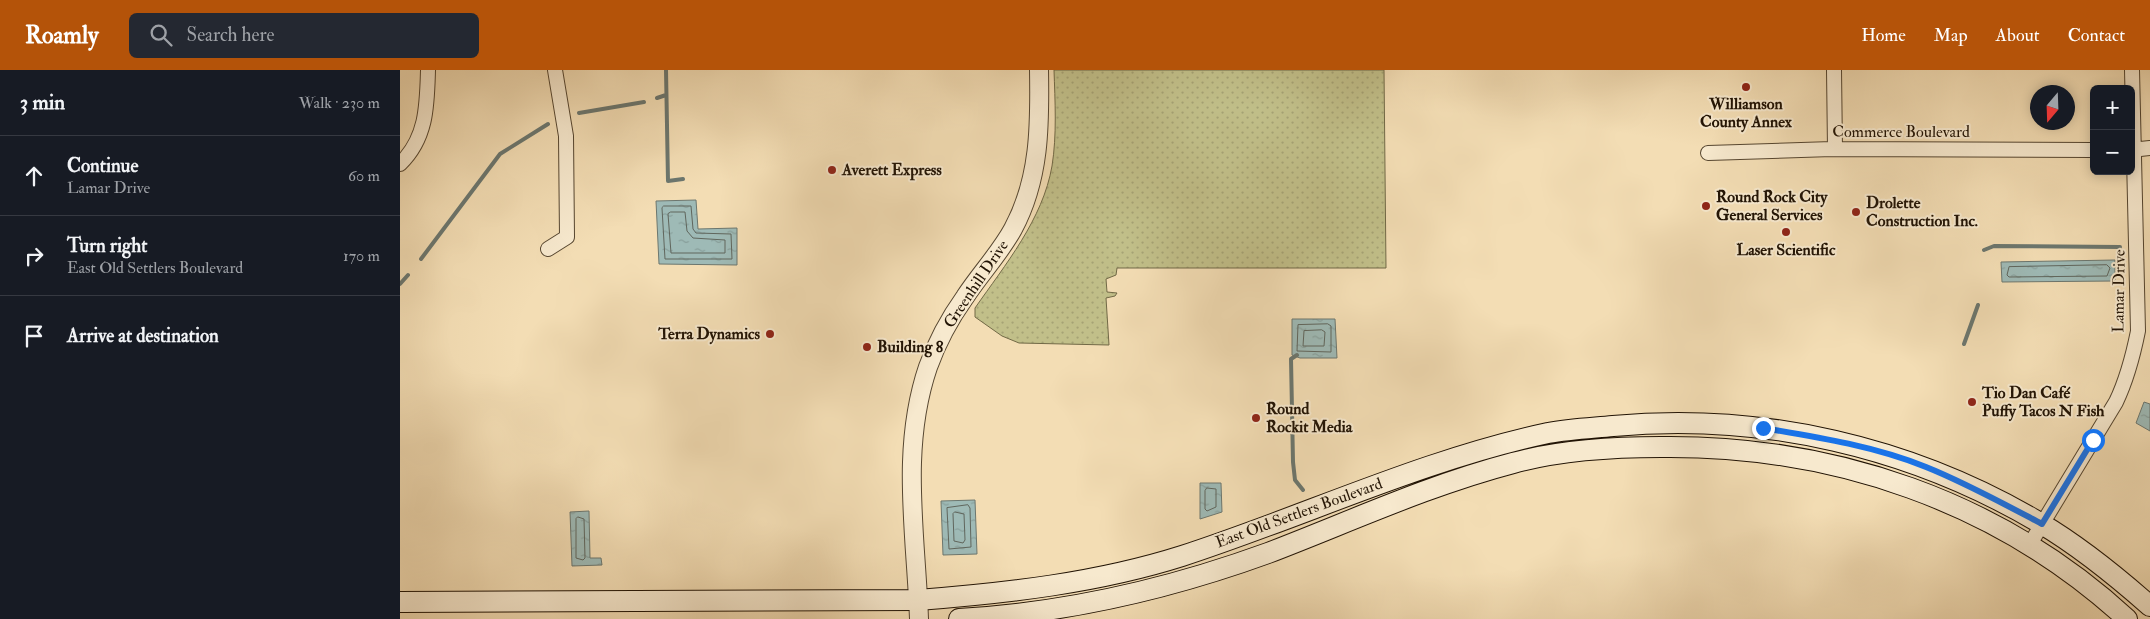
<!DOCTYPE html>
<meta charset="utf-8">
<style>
body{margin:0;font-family:"IM FELL Double Pica",serif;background:#242831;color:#f1f3f6}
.controls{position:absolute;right:15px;top:15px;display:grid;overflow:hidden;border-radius:8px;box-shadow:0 2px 12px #0003}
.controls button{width:45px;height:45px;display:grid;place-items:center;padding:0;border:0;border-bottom:1px solid #363941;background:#171b24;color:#f1f3f6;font:25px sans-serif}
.compass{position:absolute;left:1630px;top:15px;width:45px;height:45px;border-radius:50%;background:#171b24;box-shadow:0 2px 12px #0003;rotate:199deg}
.stop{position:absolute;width:15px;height:15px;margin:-11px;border:4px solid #1a73e8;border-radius:50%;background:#fff}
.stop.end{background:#1a73e8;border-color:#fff;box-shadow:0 1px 5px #0008}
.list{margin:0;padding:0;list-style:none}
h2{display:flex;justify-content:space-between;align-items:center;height:65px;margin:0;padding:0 20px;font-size:21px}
h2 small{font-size:16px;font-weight:400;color:#9ea1a6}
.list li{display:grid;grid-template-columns:32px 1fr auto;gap:15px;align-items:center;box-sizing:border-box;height:80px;padding:0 20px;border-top:1px solid #363941}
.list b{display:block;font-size:19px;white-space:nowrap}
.list p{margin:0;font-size:16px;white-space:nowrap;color:#9ea1a6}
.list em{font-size:16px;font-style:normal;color:#9ea1a6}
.icon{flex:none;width:28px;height:28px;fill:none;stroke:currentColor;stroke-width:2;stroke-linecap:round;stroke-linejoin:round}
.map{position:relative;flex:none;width:1750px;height:549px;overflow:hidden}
header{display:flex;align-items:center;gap:30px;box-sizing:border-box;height:70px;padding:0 25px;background:#b45309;color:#fff}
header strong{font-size:24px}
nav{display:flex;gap:28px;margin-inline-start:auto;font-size:18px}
.search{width:350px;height:45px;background:#242831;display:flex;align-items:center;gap:12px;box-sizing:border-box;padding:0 18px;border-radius:8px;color:#9ea1a6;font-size:19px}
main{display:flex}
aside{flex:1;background:#171b24}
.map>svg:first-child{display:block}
.grass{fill:url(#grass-dots);stroke:#716946}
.water{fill:url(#water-ripples);stroke:#6c776f}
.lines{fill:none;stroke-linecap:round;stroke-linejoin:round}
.shore{stroke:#60665d;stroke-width:1}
.stream{stroke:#6c776f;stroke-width:4}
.minor-casing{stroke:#564630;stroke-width:16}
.tertiary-casing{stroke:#564630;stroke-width:20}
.secondary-casing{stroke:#211304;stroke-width:22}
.minor{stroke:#f7e9ce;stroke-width:14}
.tertiary{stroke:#f7e9ce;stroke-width:18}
.secondary{stroke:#f7e9ce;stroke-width:20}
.route{stroke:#1a73e8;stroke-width:6}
.poi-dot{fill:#8f2418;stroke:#f7e9ce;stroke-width:2}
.labels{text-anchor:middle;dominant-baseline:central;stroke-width:4;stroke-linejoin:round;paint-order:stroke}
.poi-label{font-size:16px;font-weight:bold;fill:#211304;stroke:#f7e9ce;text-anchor:start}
.street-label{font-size:16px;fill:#211304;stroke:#f7e9ce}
</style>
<header>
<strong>Roamly</strong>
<div class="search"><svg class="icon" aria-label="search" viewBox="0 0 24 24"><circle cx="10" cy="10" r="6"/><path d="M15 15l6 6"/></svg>Search here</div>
<nav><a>Home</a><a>Map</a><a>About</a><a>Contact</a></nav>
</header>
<main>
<aside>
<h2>3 min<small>Walk · 230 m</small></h2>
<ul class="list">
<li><svg class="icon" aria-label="ahead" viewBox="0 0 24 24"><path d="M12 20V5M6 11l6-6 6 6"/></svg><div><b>Continue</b><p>Lamar Drive</p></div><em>60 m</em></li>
<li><svg class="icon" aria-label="right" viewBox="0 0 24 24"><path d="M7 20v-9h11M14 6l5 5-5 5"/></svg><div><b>Turn right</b><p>East Old Settlers Boulevard</p></div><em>170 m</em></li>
<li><svg class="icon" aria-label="arrive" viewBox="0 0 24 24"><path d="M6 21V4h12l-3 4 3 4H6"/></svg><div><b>Arrive at destination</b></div></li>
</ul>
</aside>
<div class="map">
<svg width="1750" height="549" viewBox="0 0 1750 549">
<defs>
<pattern id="grass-dots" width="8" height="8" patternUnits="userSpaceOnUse" patternTransform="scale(1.25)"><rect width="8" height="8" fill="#c1bf89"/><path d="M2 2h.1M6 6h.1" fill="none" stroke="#a6a375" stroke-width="1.8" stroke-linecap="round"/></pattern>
<pattern id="water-ripples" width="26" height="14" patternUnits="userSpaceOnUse" patternTransform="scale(1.25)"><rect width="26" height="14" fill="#9ebab6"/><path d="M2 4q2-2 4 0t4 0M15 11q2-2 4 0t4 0" fill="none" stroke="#889f9b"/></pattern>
</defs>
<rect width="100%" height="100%" fill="#f3ddb4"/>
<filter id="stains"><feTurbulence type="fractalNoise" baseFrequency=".004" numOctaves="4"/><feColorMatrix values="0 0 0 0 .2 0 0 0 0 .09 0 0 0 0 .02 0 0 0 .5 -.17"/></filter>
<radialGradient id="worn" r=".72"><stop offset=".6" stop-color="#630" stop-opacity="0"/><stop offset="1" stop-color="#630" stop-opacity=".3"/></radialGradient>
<!-- grass -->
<path class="grass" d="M 654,0 L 984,0 L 986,198 L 717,198 L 716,205 L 706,209 L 707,222 L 717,223 L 715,226 L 706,228 L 709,275 L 619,273 L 602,266 L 575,247 L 575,238 C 605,195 643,149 652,96 C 657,65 655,31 654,0 Z"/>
<!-- water -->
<path class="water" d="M 296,130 L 298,159 L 337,158 L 337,195 L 259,194 L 256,131 Z
M 1715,190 L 1715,211 L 1602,212 L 1601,192 Z
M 892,249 L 935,249 L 937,288 L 900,288 L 892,285 Z
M 1744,332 L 1750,334 L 1750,361 L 1736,353 Z
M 800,413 L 821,413 L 822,442 L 800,449 Z
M 575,430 L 577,484 L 543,485 L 541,431 Z
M 189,441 L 190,488 L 201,488 L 202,495 L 172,496 L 170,442 Z"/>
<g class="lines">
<!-- shore -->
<path class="shore" d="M 264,136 L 291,136 L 293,159 L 296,163 L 331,164 L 332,189 L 265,189 L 262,138 Z
M 271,142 L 285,142 L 287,161 L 293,168 L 325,170 L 325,183 L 271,183 L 268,144 Z
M 1707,195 L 1710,198 L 1707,206 L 1609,207 L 1607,205 L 1609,197 Z
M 928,254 L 931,256 L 931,282 L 897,281 L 898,255 Z
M 922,260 L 925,262 L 924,276 L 903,276 L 904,261 Z
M 807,418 L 816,419 L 816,437 L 807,441 L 805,439 L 805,421 Z
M 568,435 L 570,438 L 571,477 L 549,479 L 547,438 Z
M 555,442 L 564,444 L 565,470 L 563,473 L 554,471 L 553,444 Z
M 178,447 L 184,449 L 185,488 L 183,490 L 176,488 L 176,449 Z"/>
<!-- stream -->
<path class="stream" d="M 266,0 L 268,111 L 283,109
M 257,28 L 266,25
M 179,43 L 244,32
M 1584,180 L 1594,176 L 1720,177
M 21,189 L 100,84 L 148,54
M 0,214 L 8,205
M 1564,274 L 1578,235
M 897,285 L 891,289 L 893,392 L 895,410 L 903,420"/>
<!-- minor casing -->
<g class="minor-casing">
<path id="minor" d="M 1434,0 L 1435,79
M 1731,80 L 1750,78
M 1308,83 L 1432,79 L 1694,80
M 0,94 C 27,68 27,35 28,0
M 148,179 L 167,167 L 166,66 L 155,0
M 1630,474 L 1716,332 C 1727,309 1733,286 1738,261 L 1732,0"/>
</g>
<!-- tertiary casing -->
<g class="tertiary-casing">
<path id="tertiary" d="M 519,549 C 516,464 500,379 528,297 C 537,272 550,248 565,227 C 580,204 600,183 613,159 C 640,109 640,55 639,0"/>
</g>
<!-- secondary casing -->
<g class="secondary-casing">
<path id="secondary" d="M 0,532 L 518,530 C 607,523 697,513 782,486 C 905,446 1022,390 1148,363 C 1169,359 1192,358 1213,356 C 1362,342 1512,377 1640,453 C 1679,476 1716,506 1750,536
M 559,549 C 664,543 769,519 868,483 C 949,452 1029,415 1113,393 C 1160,380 1212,377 1261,377 C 1433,375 1599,431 1727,549"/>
</g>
<!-- minor -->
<use href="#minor" class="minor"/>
<!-- tertiary -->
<use href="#tertiary" class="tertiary"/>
<!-- secondary -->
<use href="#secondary" class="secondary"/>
</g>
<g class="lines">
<!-- route -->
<path class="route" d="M 1363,358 C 1417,367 1474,376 1526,397 C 1566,413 1604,434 1642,454 L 1693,370"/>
</g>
<!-- markers -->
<g class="poi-dot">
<circle cx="1346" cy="17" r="5"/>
<circle cx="432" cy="100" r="5"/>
<circle cx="1306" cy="136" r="5"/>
<circle cx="1456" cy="142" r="5"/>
<circle cx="1386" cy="162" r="5"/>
<circle cx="370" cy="264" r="5"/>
<circle cx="467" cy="277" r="5"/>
<circle cx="1572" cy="332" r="5"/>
<circle cx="856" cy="348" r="5"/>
</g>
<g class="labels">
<!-- poi labels -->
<g class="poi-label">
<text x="1346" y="34" text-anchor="middle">Williamson<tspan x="1346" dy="18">County Annex</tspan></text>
<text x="442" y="100">Averett Express</text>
<text x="1316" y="127">Round Rock City<tspan x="1316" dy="18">General Services</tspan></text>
<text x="1466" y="133">Drolette<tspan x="1466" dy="18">Construction Inc.</tspan></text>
<text x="1386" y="180" text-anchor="middle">Laser Scientific</text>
<text x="360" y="264" text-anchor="end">Terra Dynamics</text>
<text x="477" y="277">Building 8</text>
<text x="1582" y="323">Tio Dan Café<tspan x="1582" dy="18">Puffy Tacos N Fish</tspan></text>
<text x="866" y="339">Round<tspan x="866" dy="18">Rockit Media</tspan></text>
</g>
<!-- street labels -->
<g class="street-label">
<text x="1501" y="62">Commerce Boulevard</text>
<text transform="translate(576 214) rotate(-56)">Greenhill Drive</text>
<text transform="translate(1719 221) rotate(-89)">Lamar Drive</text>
<text transform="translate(899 443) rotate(-20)">East Old Settlers Boulevard</text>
</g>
</g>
<rect width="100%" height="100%" filter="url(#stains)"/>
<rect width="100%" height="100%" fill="url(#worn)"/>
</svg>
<div class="controls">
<button>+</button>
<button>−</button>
</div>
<svg class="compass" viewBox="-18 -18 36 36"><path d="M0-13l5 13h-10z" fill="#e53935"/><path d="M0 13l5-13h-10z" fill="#9ea1a6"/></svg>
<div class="stop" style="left:1693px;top:370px"></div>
<div class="stop end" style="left:1363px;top:358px"></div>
</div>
</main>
